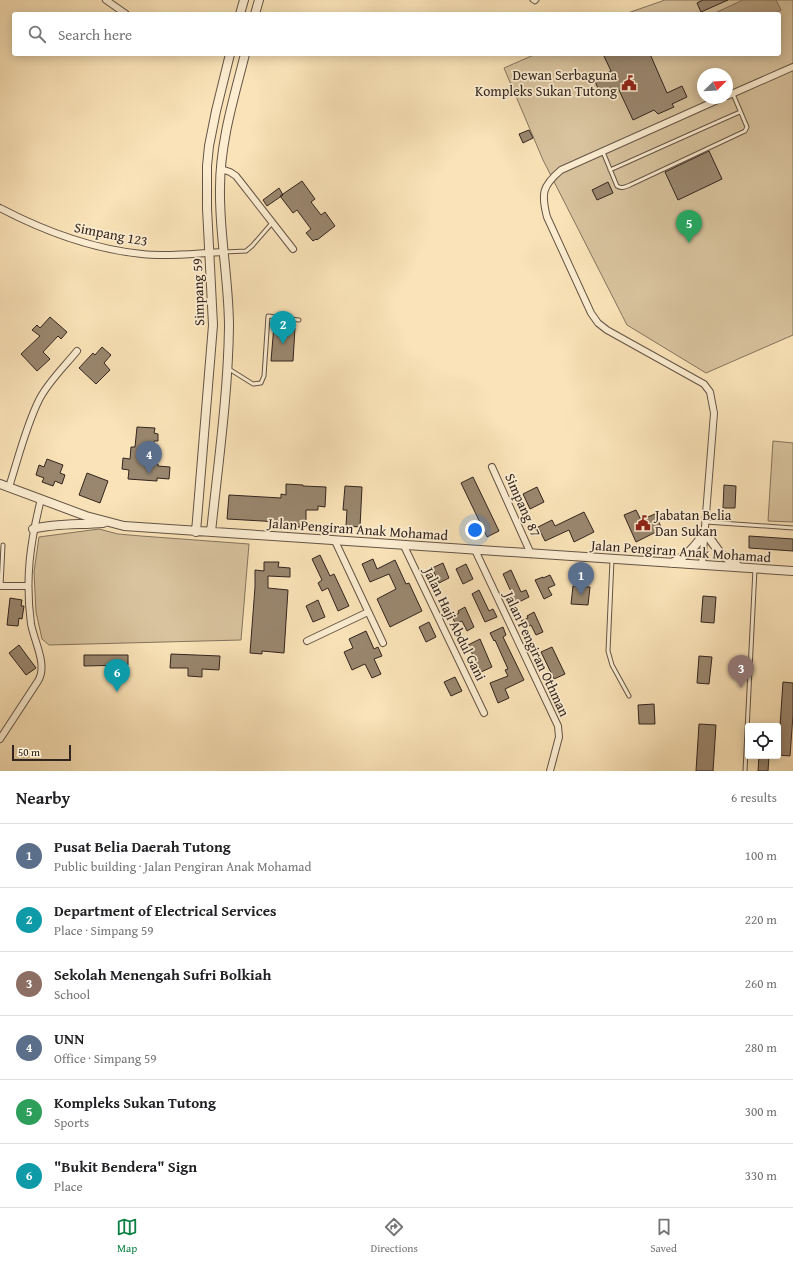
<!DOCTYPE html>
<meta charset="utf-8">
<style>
body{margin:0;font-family:"Gentium Book Plus",serif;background:#f2f2f2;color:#202124}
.controls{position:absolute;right:12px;bottom:12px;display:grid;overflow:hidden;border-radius:4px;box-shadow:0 2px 10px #0003}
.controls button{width:36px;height:36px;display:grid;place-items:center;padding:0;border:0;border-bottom:1px solid #e0e0e0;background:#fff;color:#202124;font:20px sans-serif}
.compass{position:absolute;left:697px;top:68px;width:36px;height:36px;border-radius:50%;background:#fff;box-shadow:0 2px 10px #0003;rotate:66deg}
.scale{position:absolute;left:12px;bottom:10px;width:59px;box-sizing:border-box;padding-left:4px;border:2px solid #32241f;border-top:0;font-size:11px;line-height:14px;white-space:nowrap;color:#32241f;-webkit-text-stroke:3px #fcedd1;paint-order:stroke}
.you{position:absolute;left:475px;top:530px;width:14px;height:14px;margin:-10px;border:3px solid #fff;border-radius:50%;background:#1a73e8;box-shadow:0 0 0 6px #1a73e833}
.badge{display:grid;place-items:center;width:26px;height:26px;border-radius:50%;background:#0b8043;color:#fff;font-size:13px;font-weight:700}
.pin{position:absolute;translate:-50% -33px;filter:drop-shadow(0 1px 2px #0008)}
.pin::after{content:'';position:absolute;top:21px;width:14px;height:12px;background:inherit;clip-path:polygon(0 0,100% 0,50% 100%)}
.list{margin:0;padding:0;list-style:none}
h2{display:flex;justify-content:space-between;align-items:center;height:52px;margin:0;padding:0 16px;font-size:17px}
h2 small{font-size:13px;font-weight:400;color:#757577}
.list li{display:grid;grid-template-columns:26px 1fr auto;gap:12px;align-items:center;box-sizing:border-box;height:64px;padding:0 16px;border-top:1px solid #e0e0e0}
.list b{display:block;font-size:15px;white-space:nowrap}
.list p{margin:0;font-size:13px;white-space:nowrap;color:#757577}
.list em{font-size:13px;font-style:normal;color:#757577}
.icon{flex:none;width:22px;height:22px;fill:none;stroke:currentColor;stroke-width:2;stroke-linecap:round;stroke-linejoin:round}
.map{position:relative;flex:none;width:793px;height:771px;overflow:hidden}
.search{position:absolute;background:#fff;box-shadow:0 2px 10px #0003;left:12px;right:12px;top:12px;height:44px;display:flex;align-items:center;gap:10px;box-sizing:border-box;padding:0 14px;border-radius:4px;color:#757577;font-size:15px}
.sheet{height:436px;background:#fff}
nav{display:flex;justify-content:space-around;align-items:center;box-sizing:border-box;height:56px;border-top:1px solid #e0e0e0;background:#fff;font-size:11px;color:#757577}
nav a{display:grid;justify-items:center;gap:2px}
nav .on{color:#0b8043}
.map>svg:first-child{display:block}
.green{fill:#d8c39e;stroke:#85745e;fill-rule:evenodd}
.water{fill:#b6a284;stroke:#81705c}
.building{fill:#9a876f;stroke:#32241f}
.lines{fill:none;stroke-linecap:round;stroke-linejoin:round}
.service-casing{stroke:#645445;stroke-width:5}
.minor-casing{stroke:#645445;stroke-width:8}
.tertiary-casing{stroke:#645445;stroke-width:10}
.service{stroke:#fcedd1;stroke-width:3}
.minor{stroke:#fcedd1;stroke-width:6}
.tertiary{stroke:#fcedd1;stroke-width:8}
.labels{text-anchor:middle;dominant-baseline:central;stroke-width:3.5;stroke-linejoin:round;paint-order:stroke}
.poi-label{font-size:14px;fill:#32241f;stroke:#fcedd1;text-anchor:end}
.street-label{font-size:14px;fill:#32241f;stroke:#fcedd1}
</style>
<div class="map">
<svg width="793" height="771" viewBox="0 0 793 771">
<rect width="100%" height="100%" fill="#fae3b8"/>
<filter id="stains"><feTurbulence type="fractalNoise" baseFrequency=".005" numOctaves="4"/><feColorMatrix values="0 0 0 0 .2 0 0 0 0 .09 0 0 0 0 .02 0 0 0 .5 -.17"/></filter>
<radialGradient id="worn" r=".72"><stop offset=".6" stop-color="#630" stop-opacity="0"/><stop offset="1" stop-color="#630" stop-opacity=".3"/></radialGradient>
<!-- green -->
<path class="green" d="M 665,0 L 793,0 L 793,335 L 706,373 L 627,325 L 543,160 L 504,68 L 536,54 L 779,54 L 779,14 L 625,14 ZM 703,74 L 727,74 L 727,98 L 703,98 Z
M 773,441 L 793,443 L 793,522 L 768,521 Z
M 99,529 L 118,534 L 141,536 L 249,544 L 241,640 L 49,645 L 42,639 L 36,612 L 34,572 L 39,537 Z"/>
<!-- water -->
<path class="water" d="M 743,0 L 776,0 L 781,10 L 773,14 L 718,14 L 717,12 Z"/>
<!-- building -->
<path class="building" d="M 703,0 L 728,0 L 701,12 L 697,3 Z
M 603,54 L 650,54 L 667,93 L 682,86 L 687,97 L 672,104 L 674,107 L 658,114 L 654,110 L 633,120 L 618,88 L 601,95 L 594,79 L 611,71 Z
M 529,130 L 533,138 L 523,143 L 519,134 Z
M 709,151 L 722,179 L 678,200 L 665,172 Z
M 302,181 L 315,199 L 311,202 L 321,215 L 325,212 L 335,226 L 317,240 L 316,239 L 313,241 L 306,233 L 311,229 L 297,210 L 293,213 L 280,196 Z
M 608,182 L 613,193 L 597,200 L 592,190 Z
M 279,188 L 283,195 L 267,206 L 263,200 Z
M 50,317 L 67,332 L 61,339 L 58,336 L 43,352 L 50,359 L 37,371 L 21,354 L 40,336 L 32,330 L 37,325 L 40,328 Z
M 274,325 L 295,328 L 293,361 L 271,361 Z
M 102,347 L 111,355 L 104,363 L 110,370 L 96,384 L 79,368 L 93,353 L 95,355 Z
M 137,427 L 155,428 L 154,433 L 158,434 L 158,441 L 154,441 L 153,446 L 146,446 L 145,462 L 158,464 L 158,466 L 170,467 L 169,479 L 157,478 L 157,481 L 128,479 L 129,470 L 122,469 L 123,458 L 130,459 L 131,447 L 135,447 Z
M 47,459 L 63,465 L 60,473 L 65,475 L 62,484 L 55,481 L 53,486 L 42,482 L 44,478 L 36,475 L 39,465 L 44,467 Z
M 87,473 L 108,481 L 100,503 L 79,495 Z
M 473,477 L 499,531 L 487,537 L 461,483 Z
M 286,484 L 303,485 L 303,486 L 326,487 L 325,507 L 318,506 L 318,510 L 306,510 L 306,527 L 280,527 L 280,522 L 227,519 L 229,495 L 281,498 L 281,494 L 286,495 Z
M 724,485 L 736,486 L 735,508 L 723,508 Z
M 345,486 L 362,487 L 360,527 L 346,526 L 347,510 L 343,510 Z
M 537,487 L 544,502 L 530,509 L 523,494 Z
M 636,510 L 641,520 L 655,514 L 662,529 L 636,542 L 624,515 Z
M 584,512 L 594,532 L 574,542 L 569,530 L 545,541 L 538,527 L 552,520 L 555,526 Z
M 749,536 L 793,539 L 793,551 L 749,548 Z
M 320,555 L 330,576 L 334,574 L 349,606 L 338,611 L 328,588 L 322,591 L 318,583 L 322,580 L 312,559 Z
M 373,559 L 377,569 L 395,560 L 406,584 L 409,583 L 422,611 L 390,627 L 377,599 L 396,589 L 389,574 L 370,582 L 362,564 Z
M 264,562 L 279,562 L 278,567 L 290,568 L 290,577 L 268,576 L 268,588 L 288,590 L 284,653 L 262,651 L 262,654 L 250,653 L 255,587 L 255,570 L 264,571 Z
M 443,563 L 449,578 L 439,583 L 432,568 Z
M 466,564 L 473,579 L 463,584 L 456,569 Z
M 511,570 L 521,592 L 526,590 L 529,597 L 513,605 L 510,597 L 513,596 L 503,574 Z
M 550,575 L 555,585 L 548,588 L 552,595 L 544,599 L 535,580 L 543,577 L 543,578 Z
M 573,586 L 590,587 L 588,605 L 571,604 Z
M 479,590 L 489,611 L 493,609 L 497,617 L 485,622 L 472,594 Z
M 703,596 L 716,597 L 714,623 L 701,622 Z
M 10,598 L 22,600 L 21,606 L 24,606 L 22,619 L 19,618 L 18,626 L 7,625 Z
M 318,600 L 325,617 L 313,622 L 306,606 Z
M 465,607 L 474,627 L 467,631 L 462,621 L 456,624 L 452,617 L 459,613 L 458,611 Z
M 534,612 L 543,632 L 536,635 L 531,625 L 525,628 L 521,621 L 528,618 L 527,616 Z
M 429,622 L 436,637 L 426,642 L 419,627 Z
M 503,627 L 506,635 L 503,637 L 524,680 L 505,689 L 509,698 L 498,703 L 490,683 L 508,676 L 505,670 L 508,669 L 495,640 L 494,641 L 490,633 Z
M 366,631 L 374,649 L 378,647 L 382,656 L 374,659 L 381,674 L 372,678 L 365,664 L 352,670 L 344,652 L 353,648 L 349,639 Z
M 480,639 L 492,667 L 481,672 L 468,645 Z
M 19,645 L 36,668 L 26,675 L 9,653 Z
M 552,647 L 565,674 L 554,679 L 541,652 Z
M 171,654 L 220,656 L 219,670 L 202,669 L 202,677 L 188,676 L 188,668 L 170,668 Z
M 84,655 L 128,655 L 128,665 L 84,666 Z
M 699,656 L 712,657 L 709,684 L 697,683 Z
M 455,677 L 462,691 L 451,696 L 444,682 Z
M 783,682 L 793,683 L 793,715 L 790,756 L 778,755 Z
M 654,704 L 655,724 L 639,724 L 638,705 Z
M 699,724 L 716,725 L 713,771 L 696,771 Z
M 759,756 L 769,756 L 768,771 L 758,771 Z"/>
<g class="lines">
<!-- service casing -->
<g class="service-casing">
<path id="service" d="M 532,0 L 535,2 L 537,0
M 603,152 L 617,186 C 622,189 625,187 630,185 L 745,131 L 747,127 L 733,94
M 610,170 L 724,119 L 740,112
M 224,252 L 246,251 L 252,246 L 272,223
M 229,369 L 253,384 L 261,383 L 264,376 L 268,316 L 299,320
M 706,522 L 793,528
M 612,560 L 608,651 L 612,665 L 629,696
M 1,586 L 3,545
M 745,771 L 755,569"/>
</g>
<!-- minor casing -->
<g class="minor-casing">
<path id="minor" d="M 106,0 L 126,14
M 727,96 L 793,67
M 221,169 L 230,172 L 236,176 L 293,249
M 0,208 C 44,231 92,249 142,254 C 169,257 197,253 224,252
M 492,467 L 531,554
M 9,487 C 18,459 26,426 39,400 C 48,382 64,367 77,351
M 335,541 L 383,643
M 404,546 L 484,713
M 475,550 L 558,726 L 559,737 L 550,771
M 702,565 L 714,413 L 710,392 L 704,384 L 607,330 L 598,323 L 591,313 L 547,217 C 541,194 542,186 561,170 L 722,98
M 0,586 L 28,586
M 307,641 L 368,612
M 0,739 L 38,681 C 48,665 34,641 31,624 C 25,579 30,543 41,499"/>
</g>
<!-- tertiary casing -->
<g class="tertiary-casing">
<path id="tertiary" d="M 240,14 L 244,0
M 255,14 L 259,0
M 0,484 L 86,516 L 124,526 L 793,571
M 33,529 C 56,523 80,525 103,523
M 196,532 L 213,325 L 207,208 L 207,166 L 209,146 L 216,111 L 230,54
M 211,532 C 218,465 228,395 229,327 C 229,280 219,234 220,188 C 220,142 234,98 245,54
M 672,563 C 688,555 695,547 705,532 L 720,553 L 739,567"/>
</g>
<!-- service -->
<use href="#service" class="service"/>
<!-- minor -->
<use href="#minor" class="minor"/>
<!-- tertiary -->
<use href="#tertiary" class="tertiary"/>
</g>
<!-- icons -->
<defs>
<g id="civic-bare" transform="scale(1.2)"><path d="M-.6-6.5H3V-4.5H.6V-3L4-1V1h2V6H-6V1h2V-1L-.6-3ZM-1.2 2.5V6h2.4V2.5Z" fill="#8f2418" stroke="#fcedd1" stroke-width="2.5" paint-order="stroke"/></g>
</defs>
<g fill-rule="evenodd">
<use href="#civic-bare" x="629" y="83"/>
<use href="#civic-bare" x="643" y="523"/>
</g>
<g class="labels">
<!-- poi labels -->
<g class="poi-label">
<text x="617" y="75">Dewan Serbaguna<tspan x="617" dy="16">Kompleks Sukan Tutong</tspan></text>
<text x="655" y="515" text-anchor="start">Jabatan Belia<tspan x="655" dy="16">Dan Sukan</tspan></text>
</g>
<!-- street labels -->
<g class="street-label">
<text transform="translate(111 234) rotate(11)">Simpang 123</text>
<text transform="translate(198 292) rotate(-92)">Simpang 59</text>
<text transform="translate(523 505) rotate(66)">Simpang 87</text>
<text transform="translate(358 529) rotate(4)">Jalan Pengiran Anak Mohamad</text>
<text transform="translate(681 551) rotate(4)">Jalan Pengiran Anak Mohamad</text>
<text transform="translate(455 624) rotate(64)">Jalan Haji Abdul Gani</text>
<text transform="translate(537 654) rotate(65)">Jalan Pengiran Othman</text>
</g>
</g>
<rect width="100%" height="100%" filter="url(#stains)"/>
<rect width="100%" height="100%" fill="url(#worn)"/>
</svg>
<div class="controls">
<button><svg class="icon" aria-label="locate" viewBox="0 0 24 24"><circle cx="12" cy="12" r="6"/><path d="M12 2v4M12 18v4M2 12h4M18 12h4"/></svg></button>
</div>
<svg class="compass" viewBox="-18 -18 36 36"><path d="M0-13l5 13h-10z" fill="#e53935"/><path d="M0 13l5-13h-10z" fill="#757577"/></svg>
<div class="scale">50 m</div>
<div class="you"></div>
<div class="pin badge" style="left:581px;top:595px;background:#5c6f8a">1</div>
<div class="pin badge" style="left:283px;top:344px;background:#0f9aa8">2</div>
<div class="pin badge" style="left:741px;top:688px;background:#8d6e63">3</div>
<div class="pin badge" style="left:149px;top:474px;background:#5c6f8a">4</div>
<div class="pin badge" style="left:689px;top:243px;background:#2e9e5b">5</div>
<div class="pin badge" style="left:117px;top:692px;background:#0f9aa8">6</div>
<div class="search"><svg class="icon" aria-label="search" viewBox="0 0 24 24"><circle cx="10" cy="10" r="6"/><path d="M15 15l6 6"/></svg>Search here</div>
</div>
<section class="sheet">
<h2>Nearby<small>6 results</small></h2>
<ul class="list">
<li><span class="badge" style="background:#5c6f8a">1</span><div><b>Pusat Belia Daerah Tutong</b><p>Public building · Jalan Pengiran Anak Mohamad</p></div><em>100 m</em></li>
<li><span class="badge" style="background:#0f9aa8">2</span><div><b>Department of Electrical Services</b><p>Place · Simpang 59</p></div><em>220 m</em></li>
<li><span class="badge" style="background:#8d6e63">3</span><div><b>Sekolah Menengah Sufri Bolkiah</b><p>School</p></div><em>260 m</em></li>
<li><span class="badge" style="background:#5c6f8a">4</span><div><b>UNN</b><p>Office · Simpang 59</p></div><em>280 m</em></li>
<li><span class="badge" style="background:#2e9e5b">5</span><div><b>Kompleks Sukan Tutong</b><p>Sports</p></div><em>300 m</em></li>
<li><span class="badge" style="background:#0f9aa8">6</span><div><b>&quot;Bukit Bendera&quot; Sign</b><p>Place</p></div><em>330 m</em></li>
</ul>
</section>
<nav>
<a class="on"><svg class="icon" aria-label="map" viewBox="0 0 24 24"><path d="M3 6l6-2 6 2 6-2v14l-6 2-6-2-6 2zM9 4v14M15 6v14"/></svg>Map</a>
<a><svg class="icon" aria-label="directions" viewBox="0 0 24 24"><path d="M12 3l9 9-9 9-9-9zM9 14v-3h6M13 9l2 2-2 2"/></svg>Directions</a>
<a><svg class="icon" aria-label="saved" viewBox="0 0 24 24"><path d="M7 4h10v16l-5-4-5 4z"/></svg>Saved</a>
</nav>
